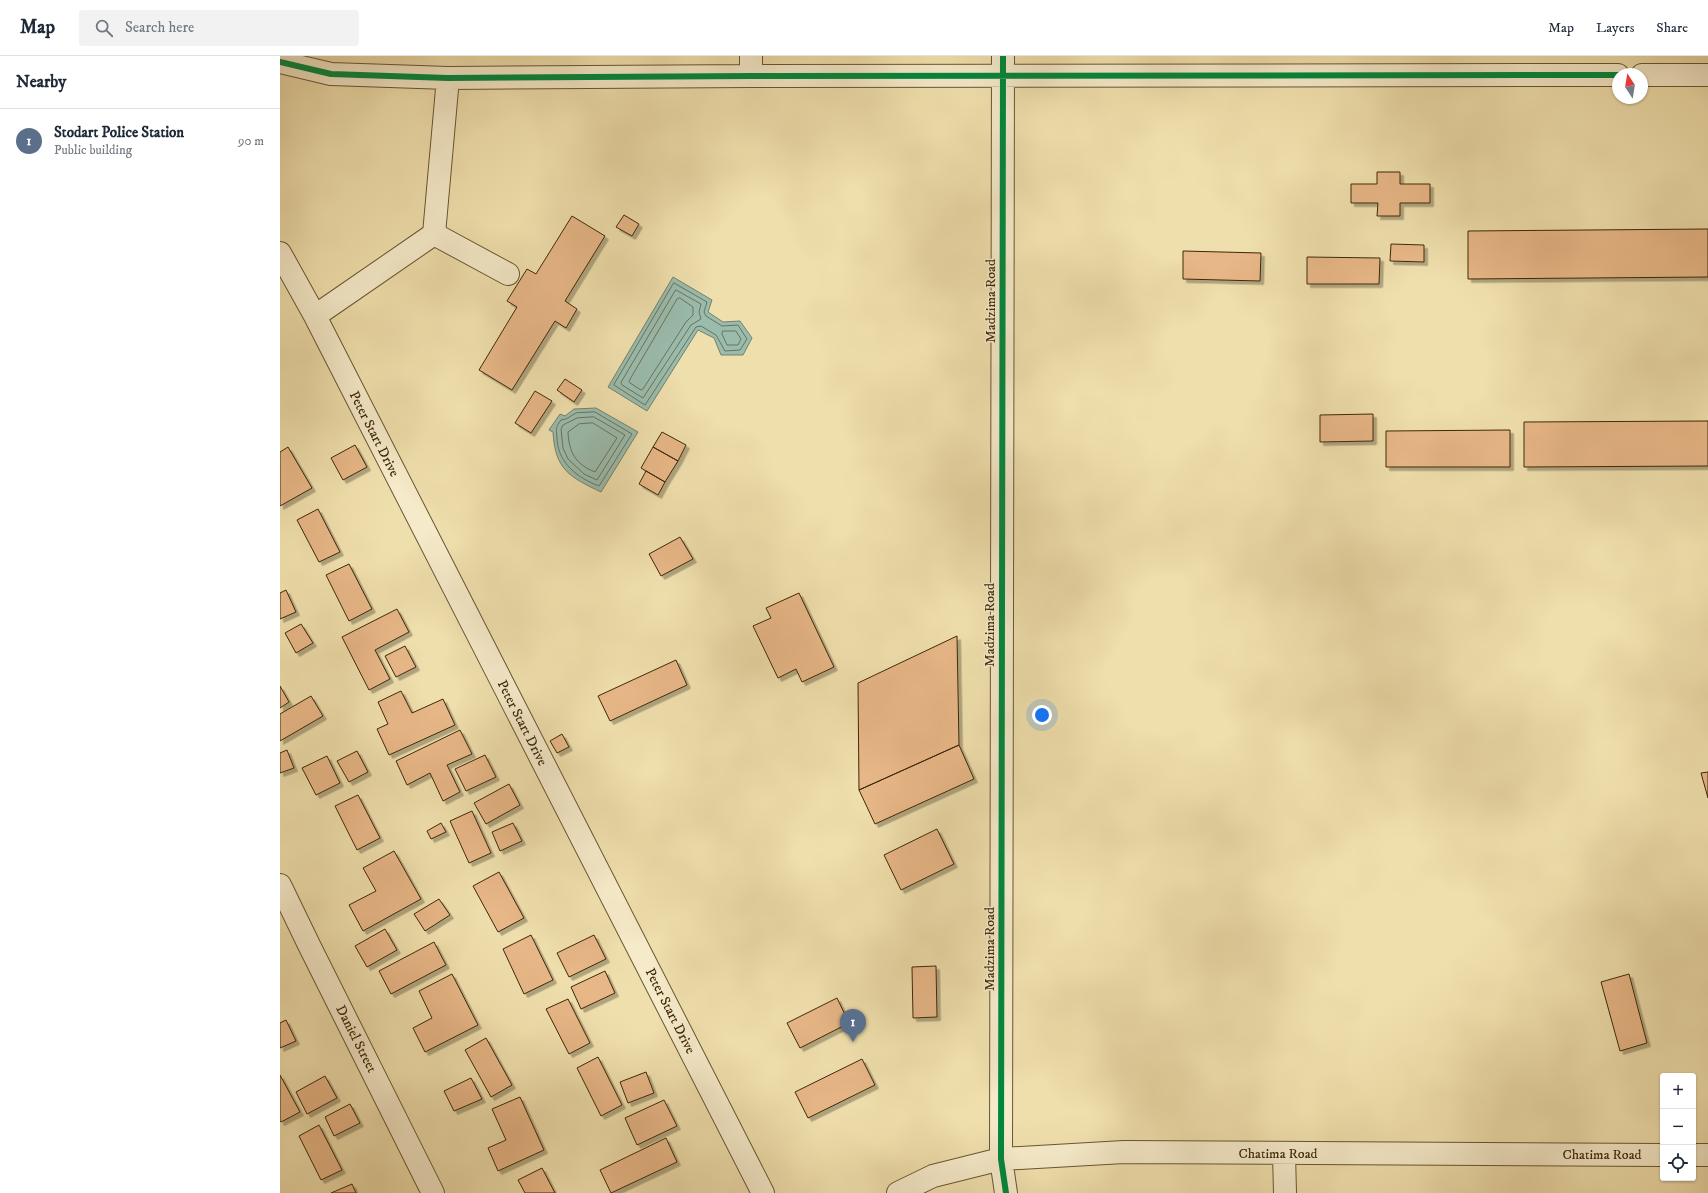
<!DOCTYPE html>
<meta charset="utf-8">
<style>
body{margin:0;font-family:"IM FELL DW Pica",serif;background:#f2f2f3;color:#1f2937}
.controls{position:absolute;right:12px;bottom:12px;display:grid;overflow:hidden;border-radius:4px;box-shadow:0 1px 3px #0004}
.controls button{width:36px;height:36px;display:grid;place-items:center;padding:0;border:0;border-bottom:1px solid #e0e1e3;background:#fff;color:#1f2937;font:20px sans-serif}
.compass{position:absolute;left:1332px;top:12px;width:36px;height:36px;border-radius:50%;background:#fff;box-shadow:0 1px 3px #0004;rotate:348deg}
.you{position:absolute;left:762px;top:659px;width:14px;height:14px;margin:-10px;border:3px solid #fff;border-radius:50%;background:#1a73e8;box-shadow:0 0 0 6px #1a73e833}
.badge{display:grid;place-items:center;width:26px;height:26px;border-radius:50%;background:#0f766e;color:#fff;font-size:13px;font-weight:700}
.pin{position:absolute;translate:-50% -33px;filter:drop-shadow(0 1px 2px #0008)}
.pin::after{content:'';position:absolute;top:21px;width:14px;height:12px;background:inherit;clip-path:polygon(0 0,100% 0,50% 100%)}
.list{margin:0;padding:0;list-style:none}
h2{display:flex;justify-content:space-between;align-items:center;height:52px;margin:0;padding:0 16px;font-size:17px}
h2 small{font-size:13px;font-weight:400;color:#747a83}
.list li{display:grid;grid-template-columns:26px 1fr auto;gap:12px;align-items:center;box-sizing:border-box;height:64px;padding:0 16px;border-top:1px solid #e0e1e3}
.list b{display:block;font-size:15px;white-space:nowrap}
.list p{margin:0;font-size:13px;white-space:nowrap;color:#747a83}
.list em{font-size:13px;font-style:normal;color:#747a83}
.icon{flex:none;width:22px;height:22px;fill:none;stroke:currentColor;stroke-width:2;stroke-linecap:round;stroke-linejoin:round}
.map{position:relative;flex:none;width:1428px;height:1137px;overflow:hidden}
header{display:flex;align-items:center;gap:24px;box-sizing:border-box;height:56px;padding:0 20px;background:#fff;border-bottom:1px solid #e0e1e3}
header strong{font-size:19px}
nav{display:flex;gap:22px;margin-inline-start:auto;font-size:14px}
.search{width:280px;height:36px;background:#f2f2f3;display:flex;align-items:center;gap:10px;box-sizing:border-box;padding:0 14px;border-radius:4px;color:#747a83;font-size:15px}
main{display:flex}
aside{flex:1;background:#fff}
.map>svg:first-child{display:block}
.water{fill:#9abcad;stroke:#74816c}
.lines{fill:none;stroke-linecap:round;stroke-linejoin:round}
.shore{stroke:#6b725c;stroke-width:1}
.building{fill:#e8b787;stroke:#3c280a;filter:url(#shadow)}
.minor-casing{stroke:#695632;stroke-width:24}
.minor{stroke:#f5eac9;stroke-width:22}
.cycleway-casing{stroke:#f5eac9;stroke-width:8}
.cycleway{stroke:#00873e;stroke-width:6}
.labels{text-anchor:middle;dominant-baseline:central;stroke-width:3;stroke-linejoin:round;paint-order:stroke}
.street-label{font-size:14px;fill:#3c280a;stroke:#f5eac9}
</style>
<header>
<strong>Map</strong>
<div class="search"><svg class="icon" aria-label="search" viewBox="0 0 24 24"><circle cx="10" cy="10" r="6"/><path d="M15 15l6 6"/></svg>Search here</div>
<nav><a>Map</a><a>Layers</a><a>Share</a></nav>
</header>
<main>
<aside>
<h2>Nearby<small></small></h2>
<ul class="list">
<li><span class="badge" style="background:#5c6f8a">1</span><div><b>Stodart Police Station</b><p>Public building</p></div><em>90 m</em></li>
</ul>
</aside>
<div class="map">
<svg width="1428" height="1137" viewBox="0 0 1428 1137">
<defs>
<filter id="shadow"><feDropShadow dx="3.5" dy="3.5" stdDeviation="0" flood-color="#0004"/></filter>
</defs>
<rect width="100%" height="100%" fill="#efdfac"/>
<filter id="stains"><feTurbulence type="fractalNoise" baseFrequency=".005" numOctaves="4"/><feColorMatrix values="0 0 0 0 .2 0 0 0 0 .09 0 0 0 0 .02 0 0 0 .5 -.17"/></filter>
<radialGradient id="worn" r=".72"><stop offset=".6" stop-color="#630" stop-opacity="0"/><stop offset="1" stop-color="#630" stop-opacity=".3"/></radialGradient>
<!-- water -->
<path class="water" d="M 393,221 L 432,244 L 428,256 L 443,266 L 460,265 L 472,282 L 463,299 L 441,299 L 434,282 L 418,274 L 367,355 L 328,331 Z
M 316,352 L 358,376 L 321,436 C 290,421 275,414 273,376 L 269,374 L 280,358 L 285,360 L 294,353 Z"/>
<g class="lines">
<!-- shore -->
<path class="shore" d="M 394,227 L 427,246 L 424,256 L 426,260 L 442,270 L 458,269 L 467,283 L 460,294 L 445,295 L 436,279 L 421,270 L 416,271 L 365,349 L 334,329 Z
M 396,234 L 421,248 L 419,256 L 421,263 L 411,269 L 363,342 L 342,329 L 341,327 Z
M 400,242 L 413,251 L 413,259 L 406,266 L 363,333 L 361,334 L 350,327 L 349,325 L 397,243 Z
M 443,275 L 456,275 L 461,283 L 458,289 L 447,289 L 442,278 Z
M 315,356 L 352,378 L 319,430 C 298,422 279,408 277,384 C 277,374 274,373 281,364 L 286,363 L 296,357 Z
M 314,361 L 345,379 L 317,424 L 304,418 L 288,403 L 283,392 L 281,373 L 283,369 L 297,362 Z
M 313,367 L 337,382 L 315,416 C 295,408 289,396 288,376 L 299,368 Z"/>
</g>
<!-- building -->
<path class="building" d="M 1097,116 L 1120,116 L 1120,128 L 1150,128 L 1150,147 L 1120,147 L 1120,160 L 1097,160 L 1098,147 L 1071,147 L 1071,128 L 1097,128 Z
M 344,159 L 359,168 L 352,180 L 336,171 Z
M 292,160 L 325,180 L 285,245 L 297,253 L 286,272 L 275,265 L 232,334 L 199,314 L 237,251 L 227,245 L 247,213 L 256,218 Z
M 1428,173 L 1428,221 L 1188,223 L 1188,175 Z
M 1111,188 L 1144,189 L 1144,206 L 1110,205 Z
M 903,195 L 981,197 L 980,225 L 903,223 Z
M 1027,201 L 1100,202 L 1099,228 L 1027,228 Z
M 285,323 L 302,334 L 294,346 L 277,334 Z
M 255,335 L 272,345 L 251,377 L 235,367 Z
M 1093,358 L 1093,385 L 1040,386 L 1040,359 Z
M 1428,365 L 1428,410 L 1244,411 L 1244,366 Z
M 1230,374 L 1230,411 L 1106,411 L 1106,375 Z
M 382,376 L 406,389 L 398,405 L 373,391 Z
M 75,389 L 87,411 L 63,424 L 51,402 Z
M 8,391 L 32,432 L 0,450 L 0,396 Z
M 373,391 L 398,405 L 385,426 L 361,412 Z
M 366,415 L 385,426 L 378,439 L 359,428 Z
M 38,453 L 60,496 L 39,506 L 17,464 Z
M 400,481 L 413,503 L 381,520 L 369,498 Z
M 69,508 L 92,553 L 69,565 L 46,519 Z
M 6,534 L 16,556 L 0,563 L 0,537 Z
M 519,537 L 554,611 L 522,626 L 516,613 L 498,622 L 473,570 L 491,562 L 486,552 Z
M 117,553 L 129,576 L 95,594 L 110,623 L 89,634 L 62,581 Z
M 21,568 L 33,587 L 16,597 L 5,577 Z
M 677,580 L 679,689 L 579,734 L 578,627 Z
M 125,590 L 136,611 L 116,621 L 105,600 Z
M 396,604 L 407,629 L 330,665 L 318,640 Z
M 0,630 L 9,646 L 0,652 Z
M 121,635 L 132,657 L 163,643 L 175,669 L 109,699 L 97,673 L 108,668 L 98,646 Z
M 31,640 L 43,660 L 0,685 L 0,658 Z
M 180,674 L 192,698 L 167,709 L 180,736 L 163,745 L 150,717 L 127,729 L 116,705 Z
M 282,678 L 289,691 L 277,697 L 270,685 Z
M 679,689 L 694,723 L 595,768 L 579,734 Z
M 7,694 L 14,712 L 0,717 L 0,697 Z
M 77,695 L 88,716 L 69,726 L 57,705 Z
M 205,699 L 216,721 L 186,735 L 175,713 Z
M 47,700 L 60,727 L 36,739 L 22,712 Z
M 1428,716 L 1428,742 L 1421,717 Z
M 229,728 L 240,749 L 206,768 L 194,747 Z
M 78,739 L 100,782 L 77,794 L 55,750 Z
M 192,755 L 211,797 L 189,807 L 170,765 Z
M 161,767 L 166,776 L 151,783 L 147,775 Z
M 233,767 L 242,785 L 220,795 L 212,776 Z
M 657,773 L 674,808 L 621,834 L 604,799 Z
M 114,795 L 141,843 L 83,875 L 69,849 L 96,835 L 83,812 Z
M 219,816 L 244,862 L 218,876 L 193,830 Z
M 159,843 L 170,859 L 145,875 L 134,858 Z
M 105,873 L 117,894 L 87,911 L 75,890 Z
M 251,879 L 273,924 L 244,938 L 223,893 Z
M 314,879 L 326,903 L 289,921 L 277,897 Z
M 154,886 L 166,909 L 111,938 L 99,915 Z
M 656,910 L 657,961 L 633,962 L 632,911 Z
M 325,915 L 335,937 L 301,953 L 291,931 Z
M 172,918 L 198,969 L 145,996 L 133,972 L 152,962 L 139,935 Z
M 1349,918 L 1367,987 L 1340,995 L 1321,926 Z
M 557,942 L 569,967 L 520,992 L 507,967 Z
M 288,943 L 310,987 L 289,998 L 266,953 Z
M 6,964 L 16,985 L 0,992 L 0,967 Z
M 206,982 L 232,1029 L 211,1041 L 185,994 Z
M 318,1001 L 342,1049 L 321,1060 L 297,1012 Z
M 582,1003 L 595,1029 L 528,1062 L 515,1036 Z
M 366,1016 L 374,1037 L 348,1047 L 340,1026 Z
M 0,1019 L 20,1056 L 1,1066 L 0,1065 Z
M 45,1020 L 57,1042 L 27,1058 L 16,1036 Z
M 191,1022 L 202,1043 L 174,1055 L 164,1035 Z
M 240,1041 L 264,1094 L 218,1115 L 208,1092 L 226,1084 L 212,1053 Z
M 384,1044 L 397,1070 L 357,1089 L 345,1062 Z
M 70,1048 L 80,1067 L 54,1080 L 45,1061 Z
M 39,1069 L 62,1114 L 41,1124 L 19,1080 Z
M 386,1082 L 397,1106 L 331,1137 L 320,1114 Z
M 262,1112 L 275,1137 L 245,1137 L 238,1124 Z
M 72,1128 L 76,1137 L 51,1137 Z"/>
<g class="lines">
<!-- minor casing -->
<g class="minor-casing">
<path id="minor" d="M 471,0 L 471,20
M 723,0 L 721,1103 L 726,1137
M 0,6 L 51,18 L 168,22 L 471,20 L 1338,19
M 1362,19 L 1428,19
M 154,178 L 228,218
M 0,197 L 35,260 L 483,1137
M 35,260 L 154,178 L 168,22
M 0,829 L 29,889 L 153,1137
M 1004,1098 L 1005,1137
M 1413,1099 L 1428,1099
M 618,1137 L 653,1120 L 721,1103 L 844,1096 L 1383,1099"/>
</g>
<!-- minor -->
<use href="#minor" class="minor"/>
<!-- cycleway casing -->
<g class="cycleway-casing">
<path id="cycleway" d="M 723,0 L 721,1103 L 726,1137
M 0,6 L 51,18 L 168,22 L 471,20 L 1338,19"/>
</g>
<!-- cycleway -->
<use href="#cycleway" class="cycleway"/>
</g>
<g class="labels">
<!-- street labels -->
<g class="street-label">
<text transform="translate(711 245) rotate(-90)">Madzima Road</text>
<text transform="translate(94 378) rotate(63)">Peter Start Drive</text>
<text transform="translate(710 569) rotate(-90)">Madzima Road</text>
<text transform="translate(242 667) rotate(63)">Peter Start Drive</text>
<text transform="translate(710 893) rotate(-90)">Madzima Road</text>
<text transform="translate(390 955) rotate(63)">Peter Start Drive</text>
<text transform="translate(76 983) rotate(63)">Daniel Street</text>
<text x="998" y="1098">Chatima Road</text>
<text x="1322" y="1099">Chatima Road</text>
</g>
</g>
<rect width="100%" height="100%" filter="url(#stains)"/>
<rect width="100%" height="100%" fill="url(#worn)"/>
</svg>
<div class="controls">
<button>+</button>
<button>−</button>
<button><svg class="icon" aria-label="locate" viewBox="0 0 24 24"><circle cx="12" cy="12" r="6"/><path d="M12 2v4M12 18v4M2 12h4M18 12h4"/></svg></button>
</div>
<svg class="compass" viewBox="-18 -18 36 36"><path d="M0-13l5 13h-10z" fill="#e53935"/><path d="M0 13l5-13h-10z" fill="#747a83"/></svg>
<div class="you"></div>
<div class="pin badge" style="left:573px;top:986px;background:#5c6f8a">1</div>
</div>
</main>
